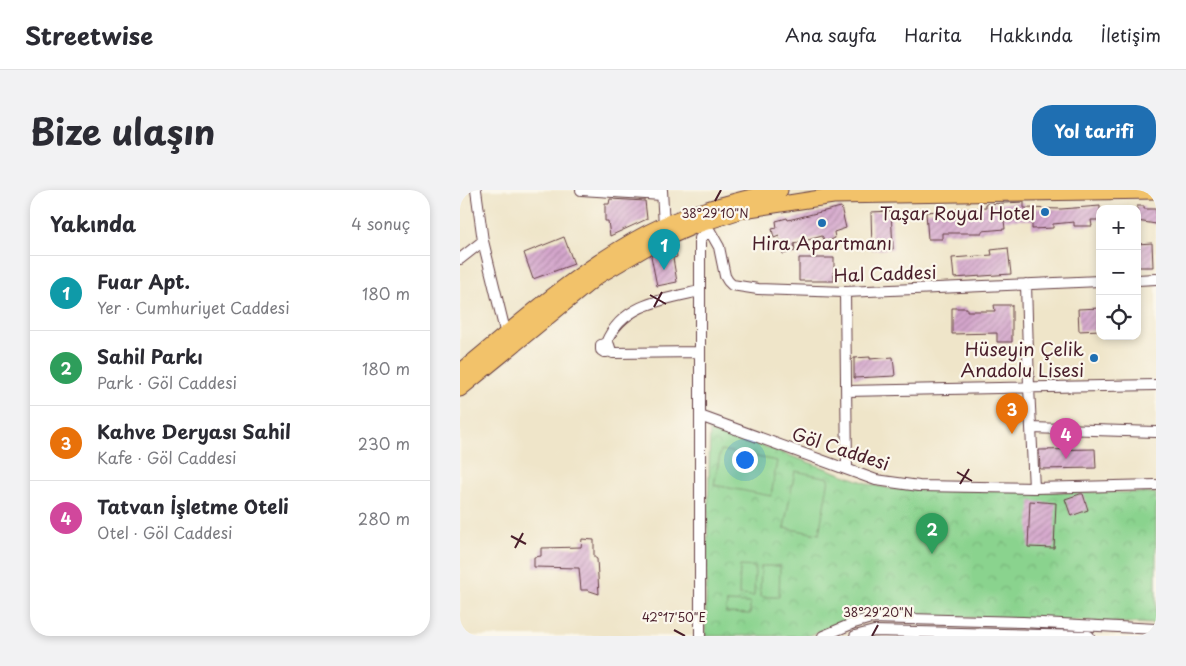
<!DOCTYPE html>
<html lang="tr">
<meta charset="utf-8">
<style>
body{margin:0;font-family:"Playpen Sans",sans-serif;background:#f2f2f3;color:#2b2b33}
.controls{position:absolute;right:15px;top:15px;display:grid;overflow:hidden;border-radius:10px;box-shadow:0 2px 8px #0003}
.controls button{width:45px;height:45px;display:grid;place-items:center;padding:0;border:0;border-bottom:1px solid #e1e1e2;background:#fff;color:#2b2b33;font:25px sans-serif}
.you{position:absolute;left:284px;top:269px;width:18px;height:18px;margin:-12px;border:4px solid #fff;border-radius:50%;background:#1a73e8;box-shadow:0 0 0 8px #1a73e833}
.badge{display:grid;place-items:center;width:32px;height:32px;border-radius:50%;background:#1f6fb2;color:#fff;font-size:16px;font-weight:700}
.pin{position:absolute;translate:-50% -41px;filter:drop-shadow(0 1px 2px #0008)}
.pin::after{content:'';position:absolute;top:26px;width:18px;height:15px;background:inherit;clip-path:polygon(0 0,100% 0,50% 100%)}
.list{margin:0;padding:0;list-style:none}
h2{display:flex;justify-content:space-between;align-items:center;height:65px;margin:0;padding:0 20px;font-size:21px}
h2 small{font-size:16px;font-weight:400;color:#7c7c81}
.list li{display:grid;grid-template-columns:32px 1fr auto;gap:15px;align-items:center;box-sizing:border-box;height:75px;padding:0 20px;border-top:1px solid #e1e1e2}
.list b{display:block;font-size:19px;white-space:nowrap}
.list p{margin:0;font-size:16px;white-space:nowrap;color:#7c7c81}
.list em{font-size:16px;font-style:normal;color:#7c7c81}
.icon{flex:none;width:28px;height:28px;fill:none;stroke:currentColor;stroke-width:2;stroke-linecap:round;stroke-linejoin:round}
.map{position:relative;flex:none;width:696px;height:446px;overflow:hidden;border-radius:20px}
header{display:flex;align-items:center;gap:30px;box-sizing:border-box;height:70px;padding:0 25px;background:#fff;border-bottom:1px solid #e1e1e2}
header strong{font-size:24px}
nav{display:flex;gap:28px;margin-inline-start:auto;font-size:18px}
.intro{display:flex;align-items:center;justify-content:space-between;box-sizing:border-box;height:120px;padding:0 30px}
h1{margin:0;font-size:35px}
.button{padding:12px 22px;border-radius:20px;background:#1f6fb2;color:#fff;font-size:18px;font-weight:700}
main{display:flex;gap:30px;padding:0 30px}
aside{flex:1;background:#fff;border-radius:20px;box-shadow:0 2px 8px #0003}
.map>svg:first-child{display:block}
.park{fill:url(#park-crowns);stroke:#6a795c}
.pitch{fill:#8ad38e;stroke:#6a795c}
.building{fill:url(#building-hatch)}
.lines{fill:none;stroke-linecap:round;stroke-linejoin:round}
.minor-casing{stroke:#633d43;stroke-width:12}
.highway-casing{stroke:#633d43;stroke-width:17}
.minor{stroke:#fff;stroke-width:10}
.highway{stroke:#f2c26a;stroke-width:15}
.ticks{fill:none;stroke:#4a1f2b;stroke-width:2}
.poi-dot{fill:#1f6fb2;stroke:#fbf7ec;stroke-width:2}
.labels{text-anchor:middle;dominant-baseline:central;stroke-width:4.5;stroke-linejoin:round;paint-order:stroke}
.poi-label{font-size:18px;fill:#4a1f2b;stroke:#fbf7ec;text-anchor:end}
.street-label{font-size:18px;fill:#4a1f2b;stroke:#fbf7ec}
.ticks-label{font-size:12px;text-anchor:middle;fill:#4a1f2b;stroke:#fbf7ec;stroke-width:4.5;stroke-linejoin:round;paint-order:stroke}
</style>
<header>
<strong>Streetwise</strong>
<nav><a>Ana sayfa</a><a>Harita</a><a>Hakkında</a><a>İletişim</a></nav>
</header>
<div class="intro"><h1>Bize ulaşın</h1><a class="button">Yol tarifi</a></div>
<main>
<aside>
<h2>Yakında<small>4 sonuç</small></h2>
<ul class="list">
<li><span class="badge" style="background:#0f9aa8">1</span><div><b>Fuar Apt.</b><p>Yer · Cumhuriyet Caddesi</p></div><em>180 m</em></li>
<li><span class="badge" style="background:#2e9e5b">2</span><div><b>Sahil Parkı</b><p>Park · Göl Caddesi</p></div><em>180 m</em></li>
<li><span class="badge" style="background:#e8710a">3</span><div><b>Kahve Deryası Sahil</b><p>Kafe · Göl Caddesi</p></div><em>230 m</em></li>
<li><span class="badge" style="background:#d1479c">4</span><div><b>Tatvan İşletme Oteli</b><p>Otel · Göl Caddesi</p></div><em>280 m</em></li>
</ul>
</aside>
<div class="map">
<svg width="696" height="446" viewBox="0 0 696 446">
<defs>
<pattern id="park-crowns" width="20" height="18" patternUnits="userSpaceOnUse" patternTransform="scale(1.25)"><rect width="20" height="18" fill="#8ad38e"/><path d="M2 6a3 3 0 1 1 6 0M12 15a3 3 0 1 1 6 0" fill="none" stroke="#79b57b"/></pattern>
<pattern id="building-hatch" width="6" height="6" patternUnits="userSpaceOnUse" patternTransform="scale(1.25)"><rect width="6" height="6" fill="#d4a6cc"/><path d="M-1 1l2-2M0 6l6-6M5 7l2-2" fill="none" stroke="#ae87a6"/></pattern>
</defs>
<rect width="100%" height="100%" fill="#fbf7ec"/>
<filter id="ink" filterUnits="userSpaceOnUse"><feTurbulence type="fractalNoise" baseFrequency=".02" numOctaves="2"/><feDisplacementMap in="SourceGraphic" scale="10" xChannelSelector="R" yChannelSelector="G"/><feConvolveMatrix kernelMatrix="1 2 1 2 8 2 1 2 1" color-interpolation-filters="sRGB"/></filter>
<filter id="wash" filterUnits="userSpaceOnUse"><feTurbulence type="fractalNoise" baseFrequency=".0096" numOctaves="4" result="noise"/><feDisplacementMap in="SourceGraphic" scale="20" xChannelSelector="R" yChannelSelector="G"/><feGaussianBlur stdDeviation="1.12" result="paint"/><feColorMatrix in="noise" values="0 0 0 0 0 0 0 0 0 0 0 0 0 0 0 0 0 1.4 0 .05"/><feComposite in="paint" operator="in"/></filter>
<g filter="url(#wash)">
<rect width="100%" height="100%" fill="#efe5c9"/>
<!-- park -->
<path class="park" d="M 250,237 L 412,295 L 434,299 L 696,303 L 696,434 L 406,424 L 348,446 L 245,446 Z"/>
<!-- pitch -->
<path class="pitch" d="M 261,260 L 317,271 L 311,306 L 254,295 Z
M 335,281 L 369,288 L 359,344 L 324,338 Z
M 280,376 L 295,377 L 294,406 L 279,405 Z
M 301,376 L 320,376 L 319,407 L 300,407 Z
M 267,412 L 290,413 L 290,424 L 266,423 Z"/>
<g id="blocks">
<!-- building -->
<path class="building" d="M 150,9 L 185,11 L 187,29 L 150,46 L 148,31 L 145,31 L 145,14 L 149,14 Z
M 564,12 L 564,18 L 601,19 L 640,16 L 640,30 L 631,30 L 632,36 L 614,36 L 614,32 L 593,34 L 593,38 L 572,39 L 572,30 L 544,30 L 545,39 L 522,41 L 522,43 L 482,43 L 482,49 L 468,49 L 466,22 L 526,17 L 526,14 Z
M 677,16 L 684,16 L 684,19 L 696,19 L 696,34 L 677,31 Z
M 381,17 L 386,38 L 374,42 L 375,48 L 366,52 L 362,46 L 334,54 L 335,61 L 323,64 L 319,46 L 314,48 L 312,39 L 317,38 L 316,31 L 327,28 L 328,30 Z
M 431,21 L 433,59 L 412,60 L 411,22 Z
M 104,47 L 114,74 L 73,89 L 64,63 Z
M 692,53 L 693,77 L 677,77 L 677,54 Z
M 215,55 L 217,67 L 213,68 L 217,92 L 197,96 L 191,66 Z
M 548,58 L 551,84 L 494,88 L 492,68 L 532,65 L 531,60 Z
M 339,68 L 374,68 L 374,91 L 339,91 Z
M 534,115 L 552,115 L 552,152 L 537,152 L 537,143 L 492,144 L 492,118 L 507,118 L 507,121 L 535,121 Z
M 640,118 L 640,140 L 619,141 L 618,119 Z
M 410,167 L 410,169 L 433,167 L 435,186 L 394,188 L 394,168 Z
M 635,259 L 636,278 L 580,279 L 579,260 Z
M 620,304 L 623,304 L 628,320 L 611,326 L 605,309 Z
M 570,311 L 596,313 L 594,358 L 568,357 Z
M 122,349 L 134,350 L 134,367 L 137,369 L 139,404 L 127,400 L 121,400 L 119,378 L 74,377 L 74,367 L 81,366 L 81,358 L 121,357 Z"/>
</g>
</g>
<g filter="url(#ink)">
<use href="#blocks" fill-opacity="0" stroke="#633d43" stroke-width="1"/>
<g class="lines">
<!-- minor casing -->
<g class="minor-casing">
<path id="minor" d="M 16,0 L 23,51 L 46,145
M 121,0 L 202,5
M 202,0 L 204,36
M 250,41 L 259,57 L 265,86 L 268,91 L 272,95 L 298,99 L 385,102 L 640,91
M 0,69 L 23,51
M 677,90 L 696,89
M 566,94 L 569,197 L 574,298
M 385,102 L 387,279
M 146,153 L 149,155 L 150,158 L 147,162 L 144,162 L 141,160 L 141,155 L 146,153 C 162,114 204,109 240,101
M 149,161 L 153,163 L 240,162
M 387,201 L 696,195
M 240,226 L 416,290 L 459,296 L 574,298 L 696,295
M 571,238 L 696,242
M 240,446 L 240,48 L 250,41 L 241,29
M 363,446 L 394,433 L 411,428 L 563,432 L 696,439
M 395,446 L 414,441 L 629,446"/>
</g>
<!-- highway casing -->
<g class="highway-casing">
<path id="highway" d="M 0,182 C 60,133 120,78 189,42 C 230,21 275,11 320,0
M 0,199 L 138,86 L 191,55 L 234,36 L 283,20 L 373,6 L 696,1"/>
</g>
<!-- minor -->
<use href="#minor" class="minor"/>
<!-- highway -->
<use href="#highway" class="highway"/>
</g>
</g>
<!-- ticks -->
<path class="ticks" d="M 255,11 L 261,0M 190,105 L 206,114M 194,117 L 202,102M 497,282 L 512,291M 500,294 L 509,279M 51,346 L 66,354M 55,358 L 63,343M 214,440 L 225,446M 412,446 L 418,435"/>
<!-- markers -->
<g class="poi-dot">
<circle cx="585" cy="22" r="5"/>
<circle cx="362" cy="33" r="5"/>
<circle cx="634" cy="168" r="5"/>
</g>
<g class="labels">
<!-- poi labels -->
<g class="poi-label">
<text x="575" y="22">Taşar Royal Hotel</text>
<text x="362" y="52" text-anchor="middle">Hira Apartmanı</text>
<text x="624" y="158">Hüseyin Çelik<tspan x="624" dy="21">Anadolu Lisesi</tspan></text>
</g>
<!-- street labels -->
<g class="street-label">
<text transform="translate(425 83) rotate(-2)">Hal Caddesi</text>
<text transform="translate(381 258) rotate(18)">Göl Caddesi</text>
</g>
</g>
<g class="ticks-label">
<text x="255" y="28">38°29'10"N</text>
<text x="418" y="427">38°29'20"N</text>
<text x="214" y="432">42°17'50"E</text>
</g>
</svg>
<div class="controls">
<button>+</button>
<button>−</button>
<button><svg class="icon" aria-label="locate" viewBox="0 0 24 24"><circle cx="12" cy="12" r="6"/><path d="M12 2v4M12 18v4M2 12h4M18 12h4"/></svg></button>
</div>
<div class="you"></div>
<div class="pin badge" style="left:204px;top:80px;background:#0f9aa8">1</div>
<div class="pin badge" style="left:472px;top:364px;background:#2e9e5b">2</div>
<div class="pin badge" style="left:552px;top:244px;background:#e8710a">3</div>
<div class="pin badge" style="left:606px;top:269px;background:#d1479c">4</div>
</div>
</main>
